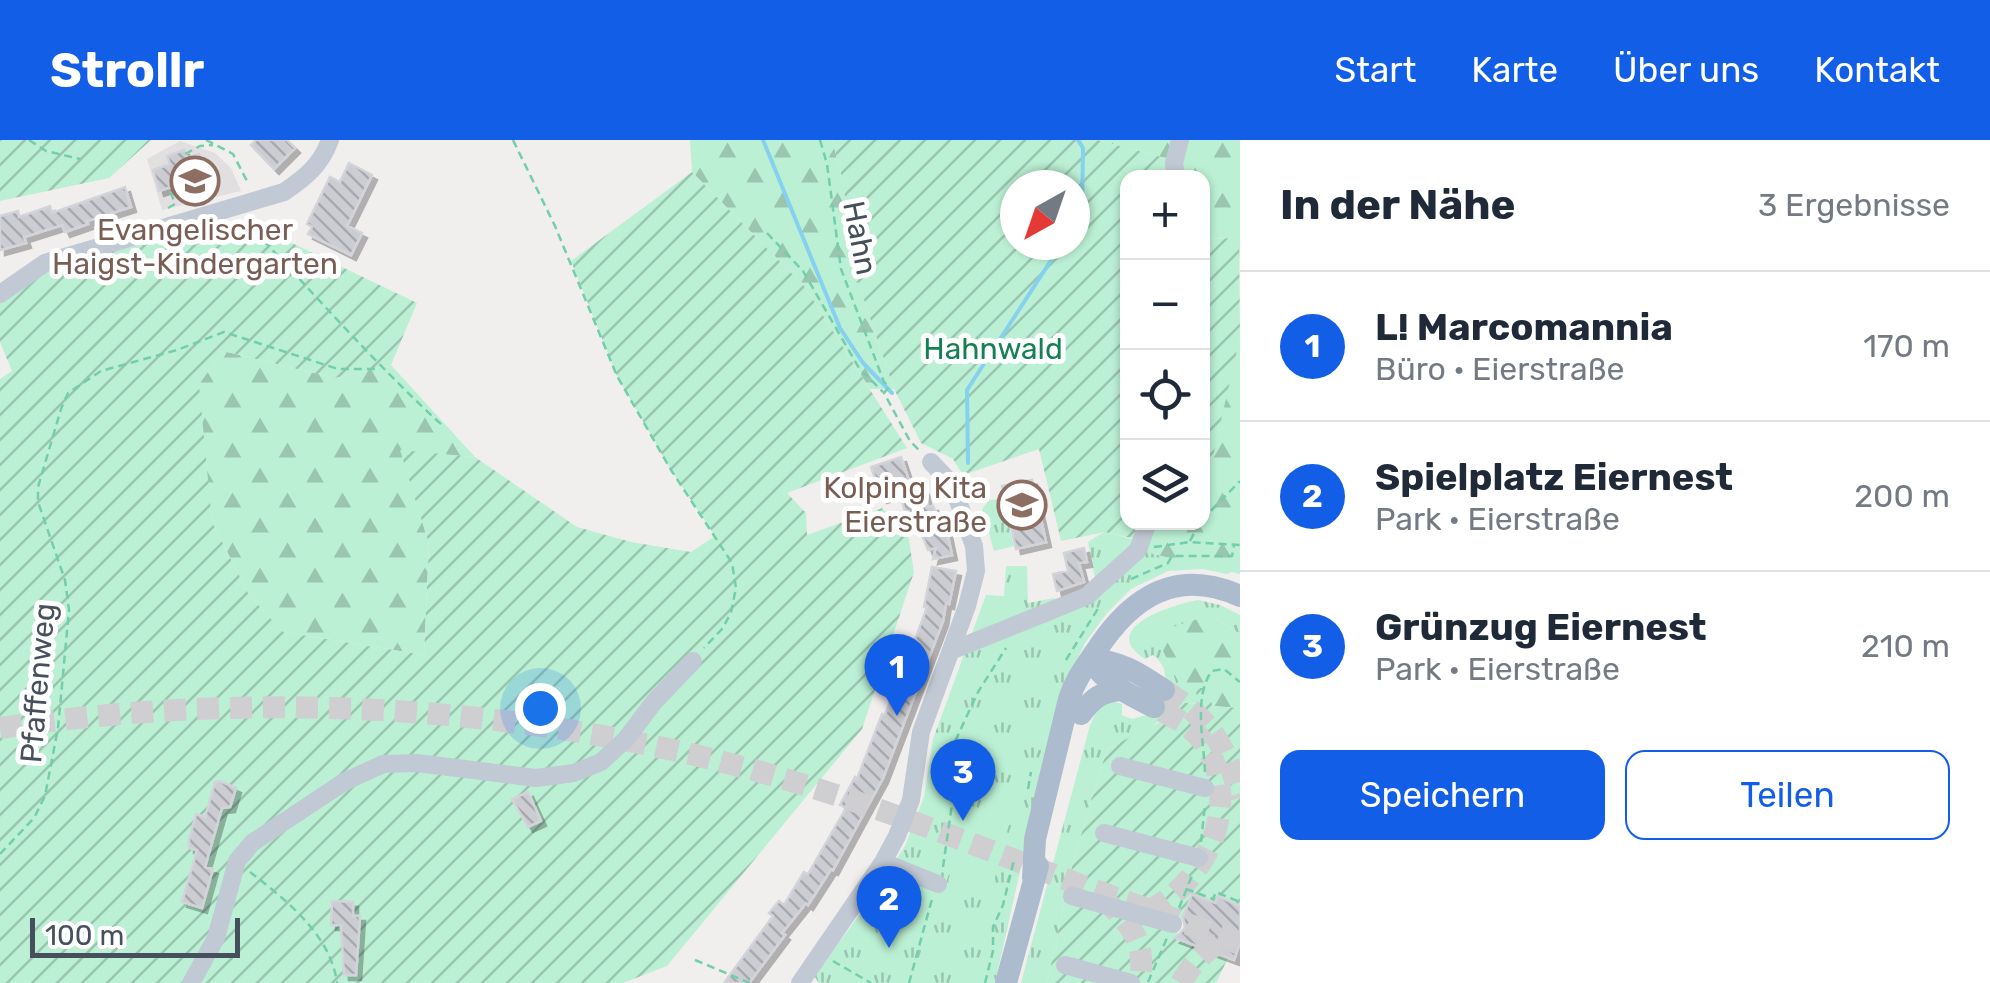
<!DOCTYPE html>
<html lang="de">
<meta charset="utf-8">
<style>
body{margin:0;font-family:Rubik,sans-serif;background:#f6f6f7;color:#1f2937}
.controls{position:absolute;right:30px;top:30px;display:grid;overflow:hidden;border-radius:20px;box-shadow:0 2px 8px #0004}
.controls button{width:90px;height:90px;display:grid;place-items:center;padding:0;border:0;border-bottom:2px solid #e0e1e3;background:#fff;color:#1f2937;font:50px sans-serif}
.compass{position:absolute;left:1000px;top:30px;width:90px;height:90px;border-radius:50%;background:#fff;box-shadow:0 2px 8px #0004;rotate:220deg}
.scale{position:absolute;left:30px;bottom:25px;width:210px;box-sizing:border-box;padding-left:10px;border:5px solid #46505c;border-top:0;font-size:28px;line-height:35px;white-space:nowrap;color:#46505c;-webkit-text-stroke:8px #fff;paint-order:stroke}
.you{position:absolute;left:540px;top:568px;width:35px;height:35px;margin:-25px;border:8px solid #fff;border-radius:50%;background:#1a73e8;box-shadow:0 0 0 15px #1a73e833}
.badge{display:grid;place-items:center;width:65px;height:65px;border-radius:50%;background:#135ee6;color:#fff;font-size:32px;font-weight:700}
.pin{position:absolute;translate:-50% -82px;filter:drop-shadow(0 2px 5px #0008)}
.pin::after{content:'';position:absolute;top:52px;width:35px;height:30px;background:inherit;clip-path:polygon(0 0,100% 0,50% 100%)}
.list{margin:0;padding:0;list-style:none}
h2{display:flex;justify-content:space-between;align-items:center;height:130px;margin:0;padding:0 40px;font-size:42px}
h2 small{font-size:32px;font-weight:400;color:#747a83}
.list li{display:grid;grid-template-columns:65px 1fr auto;gap:30px;align-items:center;box-sizing:border-box;height:150px;padding:0 40px;border-top:2px solid #e0e1e3}
.list b{display:block;font-size:38px;white-space:nowrap}
.list p{margin:0;font-size:32px;white-space:nowrap;color:#747a83}
.list em{font-size:32px;font-style:normal;color:#747a83}
.actions{display:flex;gap:20px;padding:30px 40px}
.actions a{flex:1;padding:22px 0;border:2px solid #135ee6;border-radius:20px;text-align:center;font-size:35px;color:#135ee6}
.actions .main{background:#135ee6;color:#fff}
.icon{flex:none;width:55px;height:55px;fill:none;stroke:currentColor;stroke-width:2;stroke-linecap:round;stroke-linejoin:round}
.map{position:relative;flex:none;width:1240px;height:843px;overflow:hidden}
header{display:flex;align-items:center;gap:60px;box-sizing:border-box;height:140px;padding:0 50px;background:#135ee6;color:#fff}
header strong{font-size:48px}
nav{display:flex;gap:55px;margin-inline-start:auto;font-size:35px}
main{display:flex}
aside{flex:1;background:#fff}
.map>svg:first-child{display:block}
.education{fill:#e2dfe0}
.grass{fill:url(#grass-tufts)}
.forest{fill:url(#forest-firs)}
.garden{fill:url(#garden-furrows);fill-rule:evenodd}
.pitch{fill:#bbf0d4}
.lines{fill:none;stroke-linecap:round;stroke-linejoin:round}
.stream{stroke:#86d1ef;stroke-width:4}
.building{fill:url(#building-back-hatch);stroke:#d2d4da;stroke-width:2.5;filter:url(#shadow)}
.major-tunnel{stroke:#cfced1;stroke-width:22;stroke-dasharray:22 11;stroke-linecap:butt}
.path{stroke:#72cfa9;stroke-width:2.5;stroke-dasharray:8 5;stroke-linecap:butt}
.minor{stroke:#c1c9d4;stroke-width:18}
.major{stroke:#adbbce;stroke-width:22}
.labels{text-anchor:middle;dominant-baseline:central;stroke-width:10;stroke-linejoin:round;paint-order:stroke}
.education-label{font-size:30px;fill:#785e54;stroke:#fff}
.street-label{font-size:30px;fill:#46505c;stroke:#fff}
.park-label{font-size:30px;fill:#148053;stroke:#fff}
</style>
<header>
<strong>Strollr</strong>
<nav><a>Start</a><a>Karte</a><a>Über uns</a><a>Kontakt</a></nav>
</header>
<main>
<div class="map">
<svg width="1240" height="843" viewBox="0 0 1240 843">
<defs>
<pattern id="grass-tufts" width="24" height="20" patternUnits="userSpaceOnUse" patternTransform="scale(2.5)"><rect width="24" height="20" fill="#bbf0d4"/><path d="M3 7l-1-3M5 7V3M7 7l1-3M15 17l-1-3M17 17v-4M19 17l1-3" fill="none" stroke="#9ac5af"/></pattern>
<pattern id="forest-firs" width="22" height="20" patternUnits="userSpaceOnUse" patternTransform="scale(2.5)"><rect width="22" height="20" fill="#bbf0d4"/><path d="M5 1l3.5 6h-7zM16 11l3.5 6h-7z" fill="#9ac5af"/></pattern>
<pattern id="garden-furrows" width="10" height="10" patternUnits="userSpaceOnUse" patternTransform="scale(2.5)"><rect width="10" height="10" fill="#bbf0d4"/><path d="M-1 1l2-2M0 10L10 0M9 11l2-2" fill="none" stroke="#9ac5af"/></pattern>
<pattern id="building-back-hatch" width="6" height="6" patternUnits="userSpaceOnUse" patternTransform="scale(2.5)"><rect width="6" height="6" fill="#cbcdd3"/><path d="M-1 5l2 2M0 0l6 6M5-1l2 2" fill="none" stroke="#a7a9ae"/></pattern>
<filter id="shadow"><feDropShadow dx="5" dy="5" stdDeviation="0" flood-color="#0004"/></filter>
</defs>
<rect width="100%" height="100%" fill="#f1eeee"/>
<!-- education -->
<path class="education" d="M 180,1 L 215,13 L 231,28 L 241,51 L 162,70 L 147,19 Z"/>
<!-- grass -->
<path class="grass" d="M 1002,359 L 1014,406 L 994,411 L 982,369 L 989,360 Z
M 1104,392 C 1149,402 1190,420 1234,431 L 1227,434 L 1202,429 L 1168,431 L 1131,449 L 1107,473 L 1085,503 L 1070,534 L 1031,682 L 995,843 L 819,843 L 814,836 L 858,777 L 905,706 L 924,657 L 933,599 L 986,455 L 1004,456 L 1006,426 L 1027,426 L 1028,463 L 1054,458 L 1063,474 L 1098,454 L 1088,402 Z
M 1198,460 L 1220,465 L 1240,475 L 1240,494 L 1211,475 L 1163,511 L 1180,543 C 1169,586 1143,591 1107,609 L 1073,722 L 1047,843 L 1021,843 L 1090,585 L 1099,567 L 1109,560 L 1122,564 L 1122,575 L 1132,579 L 1150,574 C 1162,551 1176,534 1153,515 L 1145,519 C 1096,488 1174,464 1198,460 Z"/>
<!-- forest -->
<path class="forest" d="M 690,0 L 832,0 L 843,41 L 854,130 L 894,249 L 870,249 L 805,147 L 692,32 Z
M 1097,0 L 1240,0 L 1240,123 L 1238,98 L 1203,99 L 1202,38 L 1182,37 L 1180,22 Z
M 1240,197 L 1240,434 L 1149,413 L 1149,402 L 1156,383 L 1202,382 C 1203,321 1225,257 1240,197 Z
M 223,211 L 335,238 L 391,225 L 475,317 L 401,311 L 429,404 L 424,515 L 283,492 L 249,455 L 212,382 L 203,310 L 199,244 Z
M 1211,475 L 1240,494 L 1240,568 L 1212,566 L 1209,548 L 1198,564 L 1175,562 L 1179,543 L 1163,511 L 1175,486 Z"/>
<!-- garden -->
<path class="garden" d="M 0,0 L 151,0 L 109,38 L 0,61 Z
M 832,0 L 1097,0 L 1180,22 L 1182,37 L 1128,38 L 1128,382 L 1156,383 L 1149,402 L 1105,392 L 1061,401 L 1039,309 L 963,335 L 953,319 L 921,303 L 894,249 L 854,130 L 843,41 ZM 1015,45 L 1075,45 L 1075,105 L 1015,105 Z
M 692,32 L 805,147 L 907,308 L 787,353 L 806,373 L 807,395 L 882,368 L 908,394 L 914,432 L 862,589 L 667,826 L 623,843 L 0,843 L 0,239 L 12,231 L 0,202 L 0,154 L 30,132 L 242,79 L 417,163 L 391,225 L 335,238 L 223,211 L 199,244 L 212,382 L 249,455 L 283,492 L 424,515 L 429,404 L 400,310 L 475,317 L 577,387 L 631,402 L 691,412 L 715,396 L 671,330 L 617,236 L 571,121 Z
M 1239,98 L 1240,197 L 1203,360 L 1203,99 Z
M 1196,548 L 1210,548 L 1212,566 L 1240,568 L 1240,765 L 1218,757 L 1215,763 L 1192,754 L 1176,797 L 1228,818 L 1216,843 L 1047,843 L 1073,722 L 1107,609 L 1162,581 L 1175,562 L 1197,564 Z"/>
<!-- pitch -->
<path class="pitch" d="M 967,665 L 1011,677 L 991,753 L 948,742 Z"/>
<g class="lines">
<!-- stream -->
<path class="stream" d="M 763,0 L 840,188 L 863,223 L 892,253
M 1075,83 L 1082,72 L 1083,8 L 1078,0
M 968,323 L 967,250 L 1061,105"/>
</g>
<!-- building -->
<path class="building" d="M 256,0 L 287,0 L 295,8 L 274,29 L 251,5 Z
M 184,10 L 187,18 L 199,14 L 206,36 L 159,51 L 153,30 L 170,24 L 167,16 Z
M 349,23 L 372,35 L 347,86 L 362,93 L 351,115 L 308,94 L 312,87 L 307,84 L 330,37 L 340,42 Z
M 125,47 L 131,67 L 87,81 L 88,84 L 65,92 L 62,85 L 24,97 L 26,103 L 0,110 L 0,76 L 18,71 L 19,77 L 50,66 L 52,73 Z
M 901,317 L 913,353 L 924,350 L 928,367 L 933,366 L 941,384 L 945,383 L 952,415 L 933,419 L 936,408 L 928,410 L 916,379 L 911,381 L 909,371 L 905,372 L 900,352 L 882,358 L 871,327 Z
M 1032,340 L 1046,402 L 1016,409 L 1002,346 Z
M 1084,408 L 1087,422 L 1079,423 L 1084,442 L 1057,451 L 1053,434 L 1068,431 L 1064,413 Z
M 932,427 L 956,431 L 949,464 L 946,463 L 943,481 L 883,638 L 833,730 L 831,729 L 808,765 L 806,763 L 782,793 L 785,795 L 749,843 L 724,843 L 773,776 L 769,773 L 779,761 L 784,765 L 804,732 L 808,734 L 846,668 L 840,665 L 855,637 L 857,639 L 882,574 L 885,575 L 896,546 L 891,544 L 898,524 L 902,525 L 912,499 L 915,500 L 927,467 L 924,467 Z
M 220,641 L 236,648 L 230,667 L 222,668 L 205,727 L 213,729 L 202,768 L 182,762 L 197,710 L 189,708 L 189,700 L 196,674 L 205,677 L 215,642 Z
M 528,652 L 541,681 L 528,687 L 512,659 Z
M 1192,754 L 1215,763 L 1218,756 L 1240,766 L 1240,802 L 1234,820 L 1175,798 L 1185,788 L 1183,777 Z
M 332,761 L 353,762 L 353,776 L 360,776 L 356,835 L 344,835 L 341,785 L 331,785 Z"/>
<g class="lines">
<!-- major-tunnel -->
<path class="major-tunnel" d="M 1164,550 C 1211,580 1226,604 1240,658
M 0,588 C 221,555 449,561 668,609 C 800,637 924,685 1049,733 C 1112,757 1177,779 1240,804
M 1102,757 C 1132,787 1146,799 1140,843
M 1148,771 C 1204,744 1240,670 1209,611 C 1198,589 1176,578 1154,567
M 1181,843 C 1192,824 1207,806 1229,800"/>
<!-- path -->
<path class="path" d="M 29,0 L 46,11 L 80,19
M 206,0 L 233,14 L 248,43
M 513,0 L 555,86 L 617,236 L 671,330 L 732,423 L 736,448 L 731,472 L 723,488 L 704,508
M 820,0 L 827,24 L 841,129 L 884,242 L 889,247 L 884,253 L 910,301 L 919,310
M 185,14 L 200,6 L 213,5
M 168,68 L 175,64 L 169,47
M 246,82 C 311,150 373,222 443,286
M 767,93 L 803,131 L 859,228 L 883,252
M 1202,380 L 1240,341
M 1190,401 L 1200,382
M 1154,407 L 1190,402 L 1240,405
M 1131,439 L 1168,423 L 1172,416 L 1232,416 L 1234,406
M 1066,520 L 1099,467
M 1205,632 C 1204,603 1193,555 1212,531 L 1224,529 L 1240,542
M 1028,649 L 1031,632
M 1201,702 L 1205,665
M 0,714 L 34,678 L 45,656 L 58,588 L 69,470 L 65,440 L 38,362 L 38,347 L 61,269 L 68,253 L 101,231 L 177,210 L 224,192 L 338,229 L 380,229
M 943,727 L 953,657 L 945,623 L 978,552 L 1006,508
M 250,732 C 286,760 331,795 337,843
M 1186,749 L 1213,759 L 1216,752 L 1240,762
M 1179,768 L 1193,733
M 695,820 L 750,843
M 833,821 L 871,843
M 1148,842 L 1167,798
M 909,843 L 932,759
M 985,843 L 993,811 L 993,787 L 1003,765 L 1014,720"/>
<!-- minor -->
<path class="minor" d="M 1176,38 L 1174,23 L 1180,0
M 0,154 L 45,123 L 284,52 C 306,37 321,25 330,0
M 951,511 L 1087,456 L 1138,410 L 1148,382
M 1120,626 L 1205,648
M 1104,693 L 1199,718
M 883,722 L 938,744
M 1072,756 L 1173,784
M 1065,825 L 1131,843
M 191,843 L 216,798 L 237,721 L 252,703 L 344,642 L 383,624 L 417,623 L 536,638 L 574,633 L 601,622 L 626,599 L 654,562 L 693,521
M 800,843 L 883,722 L 897,696 L 911,660 L 921,592 L 967,466 L 976,431 L 974,406 L 952,344 L 931,322"/>
<!-- major -->
<path class="major" d="M 1090,520 C 1107,544 1129,555 1154,567
M 1090,520 C 1120,520 1140,534 1164,550
M 1081,574 C 1093,558 1101,552 1120,550
M 1033,738 L 1035,699 L 1069,559 C 1075,540 1085,527 1096,511 C 1131,457 1176,427 1240,456
M 1006,843 L 1038,726"/>
</g>
<!-- icons -->
<defs>
<g id="school-ring" transform="scale(2.5)"><circle r="9.5" fill="#fff" stroke="#8d6e63" stroke-width="1.5"/><path d="M0-5L7-2L0 1L-7-2ZM-4 1L0 2.5L4 1V4Q0 6-4 4Z" fill="#8d6e63"/></g>
</defs>
<g fill-rule="evenodd">
<use href="#school-ring" x="195" y="41"/>
<use href="#school-ring" x="1022" y="365"/>
</g>
<g class="labels">
<!-- education labels -->
<g class="education-label">
<text x="195" y="90">Evangelischer<tspan x="195" dy="34">Haigst-Kindergarten</tspan></text>
<text x="987" y="348" text-anchor="end">Kolping Kita<tspan x="987" dy="34">Eierstraße</tspan></text>
</g>
<!-- street labels -->
<g class="street-label">
<text transform="translate(860 98) rotate(79)">Hahn</text>
<text transform="translate(38 543) rotate(-85)">Pfaffenweg</text>
</g>
<!-- park labels -->
<g class="park-label">
<text x="993" y="209">Hahnwald</text>
</g>
</g>
</svg>
<div class="controls">
<button>+</button>
<button>−</button>
<button><svg class="icon" aria-label="locate" viewBox="0 0 24 24"><circle cx="12" cy="12" r="6"/><path d="M12 2v4M12 18v4M2 12h4M18 12h4"/></svg></button>
<button><svg class="icon" aria-label="layers" viewBox="0 0 24 24"><path d="M12 4l9 5-9 5-9-5zM3 14l9 5 9-5"/></svg></button>
</div>
<svg class="compass" viewBox="-18 -18 36 36"><path d="M0-13l5 13h-10z" fill="#e53935"/><path d="M0 13l5-13h-10z" fill="#747a83"/></svg>
<div class="scale">100 m</div>
<div class="you"></div>
<div class="pin badge" style="left:897px;top:576px">1</div>
<div class="pin badge" style="left:889px;top:808px">2</div>
<div class="pin badge" style="left:963px;top:681px">3</div>
</div>
<aside>
<h2>In der Nähe<small>3 Ergebnisse</small></h2>
<ul class="list">
<li><span class="badge">1</span><div><b>L! Marcomannia</b><p>Büro · Eierstraße</p></div><em>170 m</em></li>
<li><span class="badge">2</span><div><b>Spielplatz Eiernest</b><p>Park · Eierstraße</p></div><em>200 m</em></li>
<li><span class="badge">3</span><div><b>Grünzug Eiernest</b><p>Park · Eierstraße</p></div><em>210 m</em></li>
</ul>
<div class="actions"><a class="main">Speichern</a><a>Teilen</a></div>
</aside>
</main>
